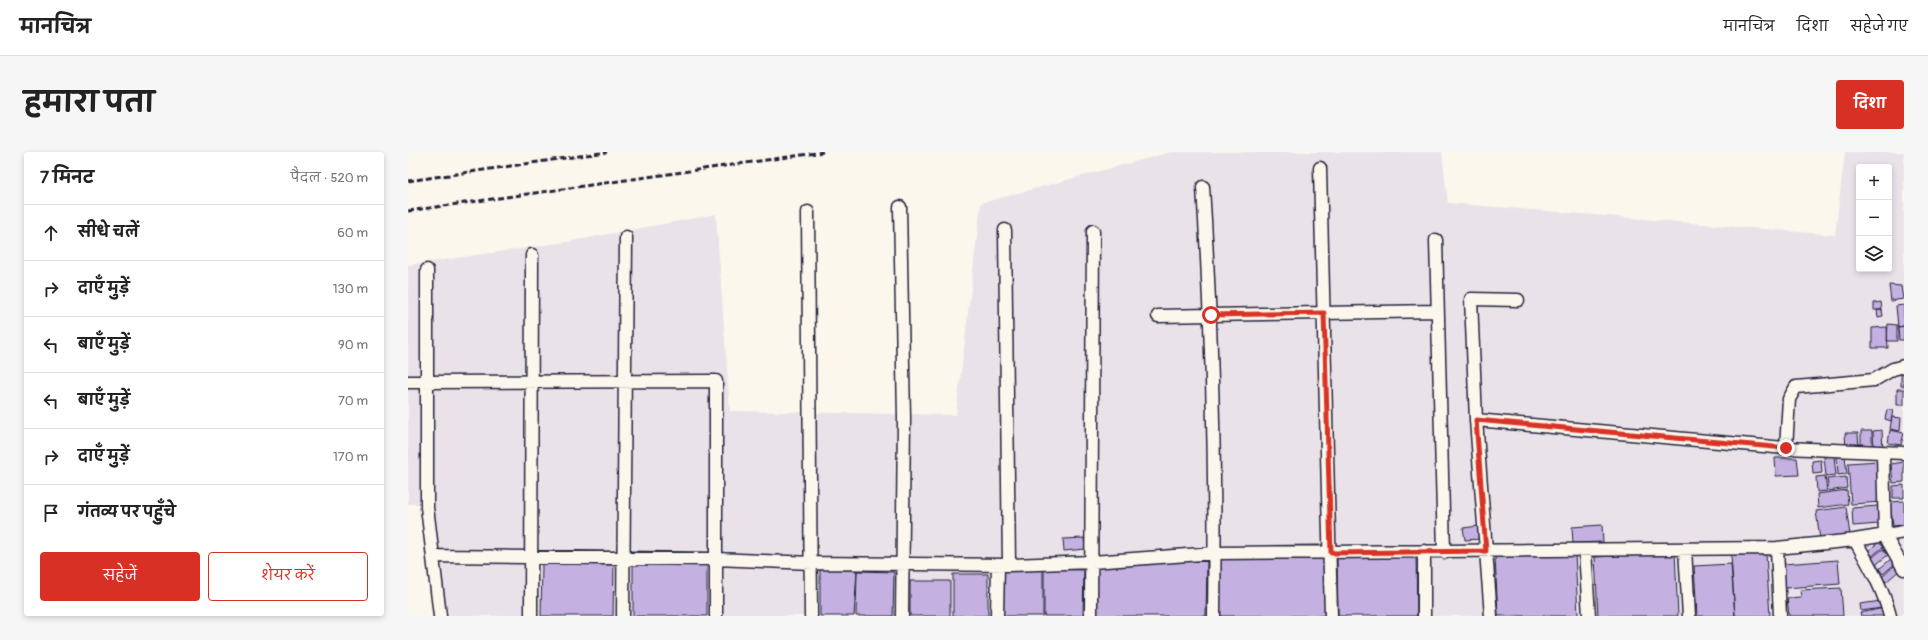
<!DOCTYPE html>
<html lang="hi">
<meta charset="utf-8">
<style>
body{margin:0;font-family:Pangolin,"Playpen Sans Deva",sans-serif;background:#f6f6f6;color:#222}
.controls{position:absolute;right:12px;top:12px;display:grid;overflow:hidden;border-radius:4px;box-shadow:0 2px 6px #0003}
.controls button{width:36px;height:36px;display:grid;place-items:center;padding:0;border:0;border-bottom:1px solid #e0e0e0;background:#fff;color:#222;font:20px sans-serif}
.stop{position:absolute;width:12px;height:12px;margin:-9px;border:3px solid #d93025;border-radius:50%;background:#fff}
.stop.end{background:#d93025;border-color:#fff;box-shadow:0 1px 4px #0008}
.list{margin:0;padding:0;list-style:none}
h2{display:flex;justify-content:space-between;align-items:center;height:52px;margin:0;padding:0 16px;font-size:17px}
h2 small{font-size:13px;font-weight:400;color:#767676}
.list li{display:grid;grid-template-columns:26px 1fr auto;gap:12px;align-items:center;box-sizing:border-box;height:56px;padding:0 16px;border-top:1px solid #e0e0e0}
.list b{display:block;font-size:15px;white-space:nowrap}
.list em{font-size:13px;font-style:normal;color:#767676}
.actions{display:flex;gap:8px;padding:12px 16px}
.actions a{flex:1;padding:9px 0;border:1px solid #d93025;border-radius:4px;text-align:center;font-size:14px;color:#d93025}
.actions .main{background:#d93025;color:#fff}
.icon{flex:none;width:22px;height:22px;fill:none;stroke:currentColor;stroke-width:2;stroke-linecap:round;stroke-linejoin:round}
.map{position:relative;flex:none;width:1496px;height:464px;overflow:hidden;border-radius:4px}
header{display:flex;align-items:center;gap:24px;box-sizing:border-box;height:56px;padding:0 20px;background:#fff;border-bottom:1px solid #e0e0e0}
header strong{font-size:19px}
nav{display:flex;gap:22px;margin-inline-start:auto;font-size:14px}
.intro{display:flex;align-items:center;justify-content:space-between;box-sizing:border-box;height:96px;padding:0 24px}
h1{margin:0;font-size:28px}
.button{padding:10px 18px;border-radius:4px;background:#d93025;color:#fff;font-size:14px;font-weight:700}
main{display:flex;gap:24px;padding:0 24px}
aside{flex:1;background:#fff;border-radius:4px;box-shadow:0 2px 6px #0003}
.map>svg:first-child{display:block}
.built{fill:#eae2e9;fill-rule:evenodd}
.building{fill:#c4b1e1;stroke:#22223b}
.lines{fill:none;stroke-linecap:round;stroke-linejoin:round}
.minor-casing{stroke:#22223b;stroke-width:15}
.minor{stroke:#fbf7ec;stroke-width:12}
.rail{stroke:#22223b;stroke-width:3;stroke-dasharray:6 3;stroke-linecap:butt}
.route{stroke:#d93025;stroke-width:5}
</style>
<header>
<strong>मानचित्र</strong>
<nav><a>मानचित्र</a><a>दिशा</a><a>सहेजे गए</a></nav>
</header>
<div class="intro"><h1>हमारा पता</h1><a class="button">दिशा</a></div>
<main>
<aside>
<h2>7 मिनट<small>पैदल · 520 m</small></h2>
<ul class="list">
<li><svg class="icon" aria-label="ahead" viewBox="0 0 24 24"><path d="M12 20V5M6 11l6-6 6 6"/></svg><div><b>सीधे चलें</b></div><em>60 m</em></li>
<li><svg class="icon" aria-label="right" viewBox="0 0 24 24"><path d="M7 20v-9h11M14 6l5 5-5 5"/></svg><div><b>दाएँ मुड़ें</b></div><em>130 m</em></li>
<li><svg class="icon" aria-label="left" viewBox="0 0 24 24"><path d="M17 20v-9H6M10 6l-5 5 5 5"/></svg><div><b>बाएँ मुड़ें</b></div><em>90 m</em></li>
<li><svg class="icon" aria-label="left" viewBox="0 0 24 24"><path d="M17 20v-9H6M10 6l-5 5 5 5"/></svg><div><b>बाएँ मुड़ें</b></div><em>70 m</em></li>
<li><svg class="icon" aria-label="right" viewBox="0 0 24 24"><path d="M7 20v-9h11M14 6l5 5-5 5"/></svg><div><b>दाएँ मुड़ें</b></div><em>170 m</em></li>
<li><svg class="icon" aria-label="arrive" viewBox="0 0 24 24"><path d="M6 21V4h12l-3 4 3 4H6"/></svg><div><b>गंतव्य पर पहुँचे</b></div></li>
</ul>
<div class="actions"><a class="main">सहेजें</a><a>शेयर करें</a></div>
</aside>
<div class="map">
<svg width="1496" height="464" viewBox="0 0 1496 464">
<rect width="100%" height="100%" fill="#fbf7ec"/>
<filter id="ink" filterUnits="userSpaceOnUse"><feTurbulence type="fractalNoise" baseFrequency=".025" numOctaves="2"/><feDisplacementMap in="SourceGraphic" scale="8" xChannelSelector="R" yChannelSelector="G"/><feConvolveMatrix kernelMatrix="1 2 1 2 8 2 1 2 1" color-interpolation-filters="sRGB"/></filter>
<g filter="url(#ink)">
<!-- built -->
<path class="built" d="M 763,0 L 1034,0 L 1040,51 L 1427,83 L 1437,0 L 1496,0 L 1496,464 L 35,464 L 22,352 L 0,352 L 0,113 L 158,90 L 308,62 L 322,259 L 548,263 L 573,51 ZM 1451,15 L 1481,15 L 1481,117 L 1451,117 Z"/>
<!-- building -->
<path class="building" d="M 1481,133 L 1493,134 L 1495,147 L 1483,149 Z
M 1473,150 L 1474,158 L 1466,158 L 1466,151 Z
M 1496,153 L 1496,174 L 1490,175 L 1488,154 Z
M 1469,158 L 1474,158 L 1475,164 L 1470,165 Z
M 1480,172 L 1489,173 L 1489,189 L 1479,189 Z
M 1496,174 L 1496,188 L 1491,188 L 1490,175 Z
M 1479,175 L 1480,196 L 1464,196 L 1464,176 Z
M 1493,216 L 1496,216 L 1496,234 L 1493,234 Z
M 1489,237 L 1496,237 L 1496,253 L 1489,253 Z
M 1479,258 L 1485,258 L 1483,269 L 1477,267 Z
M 1484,265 L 1493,266 L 1492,279 L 1482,277 Z
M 1474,278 L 1475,299 L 1466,299 L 1465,279 Z
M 1482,278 L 1496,281 L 1493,293 L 1480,291 Z
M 1453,279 L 1464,279 L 1464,299 L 1453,299 Z
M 1437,281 L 1450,281 L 1451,298 L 1438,299 Z
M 1426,304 L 1428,323 L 1418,324 L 1416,305 Z
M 1437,304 L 1439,322 L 1430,323 L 1429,305 Z
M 1367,306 L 1389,306 L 1391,323 L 1368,324 Z
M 1413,308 L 1414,321 L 1405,322 L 1404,309 Z
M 1471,309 L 1475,350 L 1443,352 L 1440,311 Z
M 1496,310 L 1496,330 L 1485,331 L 1483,312 Z
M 1417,324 L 1419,339 L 1409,340 L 1408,325 Z
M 1438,325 L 1439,336 L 1421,339 L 1419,327 Z
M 1496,333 L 1496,346 L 1485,346 L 1485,334 Z
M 1439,338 L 1440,352 L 1410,356 L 1409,342 Z
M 1496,349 L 1496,373 L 1485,374 L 1482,350 Z
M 1470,354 L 1471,372 L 1445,374 L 1444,356 Z
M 1438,355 L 1442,383 L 1412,387 L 1408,359 Z
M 1194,373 L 1195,390 L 1165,391 L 1164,375 Z
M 1071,374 L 1072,387 L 1057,388 L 1055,376 Z
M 676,386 L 677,397 L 656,399 L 655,387 Z
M 1471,390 L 1475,395 L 1464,404 L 1460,399 Z
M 1475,397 L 1480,403 L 1466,414 L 1461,408 Z
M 1167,401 L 1170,464 L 1090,464 L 1087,405 Z
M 1267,401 L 1270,464 L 1190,464 L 1187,405 Z
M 1358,402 L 1362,464 L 1327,464 L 1323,403 Z
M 1008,403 L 1009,464 L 930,464 L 929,405 Z
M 916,406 L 917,464 L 812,464 L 812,407 Z
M 1484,406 L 1488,411 L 1475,422 L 1471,417 Z
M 1430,408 L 1432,432 L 1377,436 L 1375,412 Z
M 799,409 L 798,464 L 689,464 L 689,411 Z
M 299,411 L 299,464 L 225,464 L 225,412 Z
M 134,412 L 206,413 L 205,464 L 133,464 Z
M 1323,412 L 1327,464 L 1289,464 L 1286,414 Z
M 1488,412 L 1493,417 L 1478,430 L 1474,425 Z
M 412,415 L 449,419 L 446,464 L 412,464 Z
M 596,417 L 635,417 L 635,464 L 595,464 Z
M 636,417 L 676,418 L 675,464 L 636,464 Z
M 449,419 L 486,420 L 485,464 L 448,464 Z
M 545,422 L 580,422 L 580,464 L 545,464 Z
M 502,429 L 542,429 L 542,464 L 502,464 Z
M 1433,436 L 1435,464 L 1381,464 L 1379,446 L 1393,445 L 1392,438 Z
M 1473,449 L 1474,456 L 1453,459 L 1452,452 Z
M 1476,456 L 1477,464 L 1453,464 L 1452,461 Z"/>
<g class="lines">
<!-- minor casing -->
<g class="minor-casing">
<path id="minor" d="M 912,16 L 923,464
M 795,35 C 804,178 808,321 806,464
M 492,55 L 496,266 L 494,464
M 400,60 L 403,464
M 597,78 L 601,413
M 1028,88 L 1036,400
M 19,118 L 19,355 L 32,464
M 750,164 L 1029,159
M 0,230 L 308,229 L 308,464
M 1068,268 L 1378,296 L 1496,301
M 1378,296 L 1381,247 L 1388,235 L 1466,228 L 1485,217 L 1496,214
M 1475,301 L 1477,384 L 1496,417
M 1447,388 C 1461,413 1475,436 1482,464
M 1369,396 L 1372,464
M 1277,397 L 1281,464
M 1177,398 L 1181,464
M 26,404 L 308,407 L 404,411 L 601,413 L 684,410 L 807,401 L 1369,396 L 1447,388 L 1496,380
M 123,464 L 124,103
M 215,464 L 218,85
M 589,464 L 590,413
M 683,464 L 685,79
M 1016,464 L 1016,399
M 1083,464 L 1068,268 L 1063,147 L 1110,148"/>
</g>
<!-- minor -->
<use href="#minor" class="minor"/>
<!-- rail -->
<path class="rail" d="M 0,29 L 199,0
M 0,59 L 415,0"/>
</g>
</g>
<g class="lines" filter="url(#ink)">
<!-- route -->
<path class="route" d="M 803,163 L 916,161 L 923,401 L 1078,399 L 1068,268 L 1378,296"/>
</g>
</svg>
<div class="controls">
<button>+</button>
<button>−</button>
<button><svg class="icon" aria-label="layers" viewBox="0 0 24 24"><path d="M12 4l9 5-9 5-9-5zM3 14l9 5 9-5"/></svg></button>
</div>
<div class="stop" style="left:803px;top:163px"></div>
<div class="stop end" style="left:1378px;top:296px"></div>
</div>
</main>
